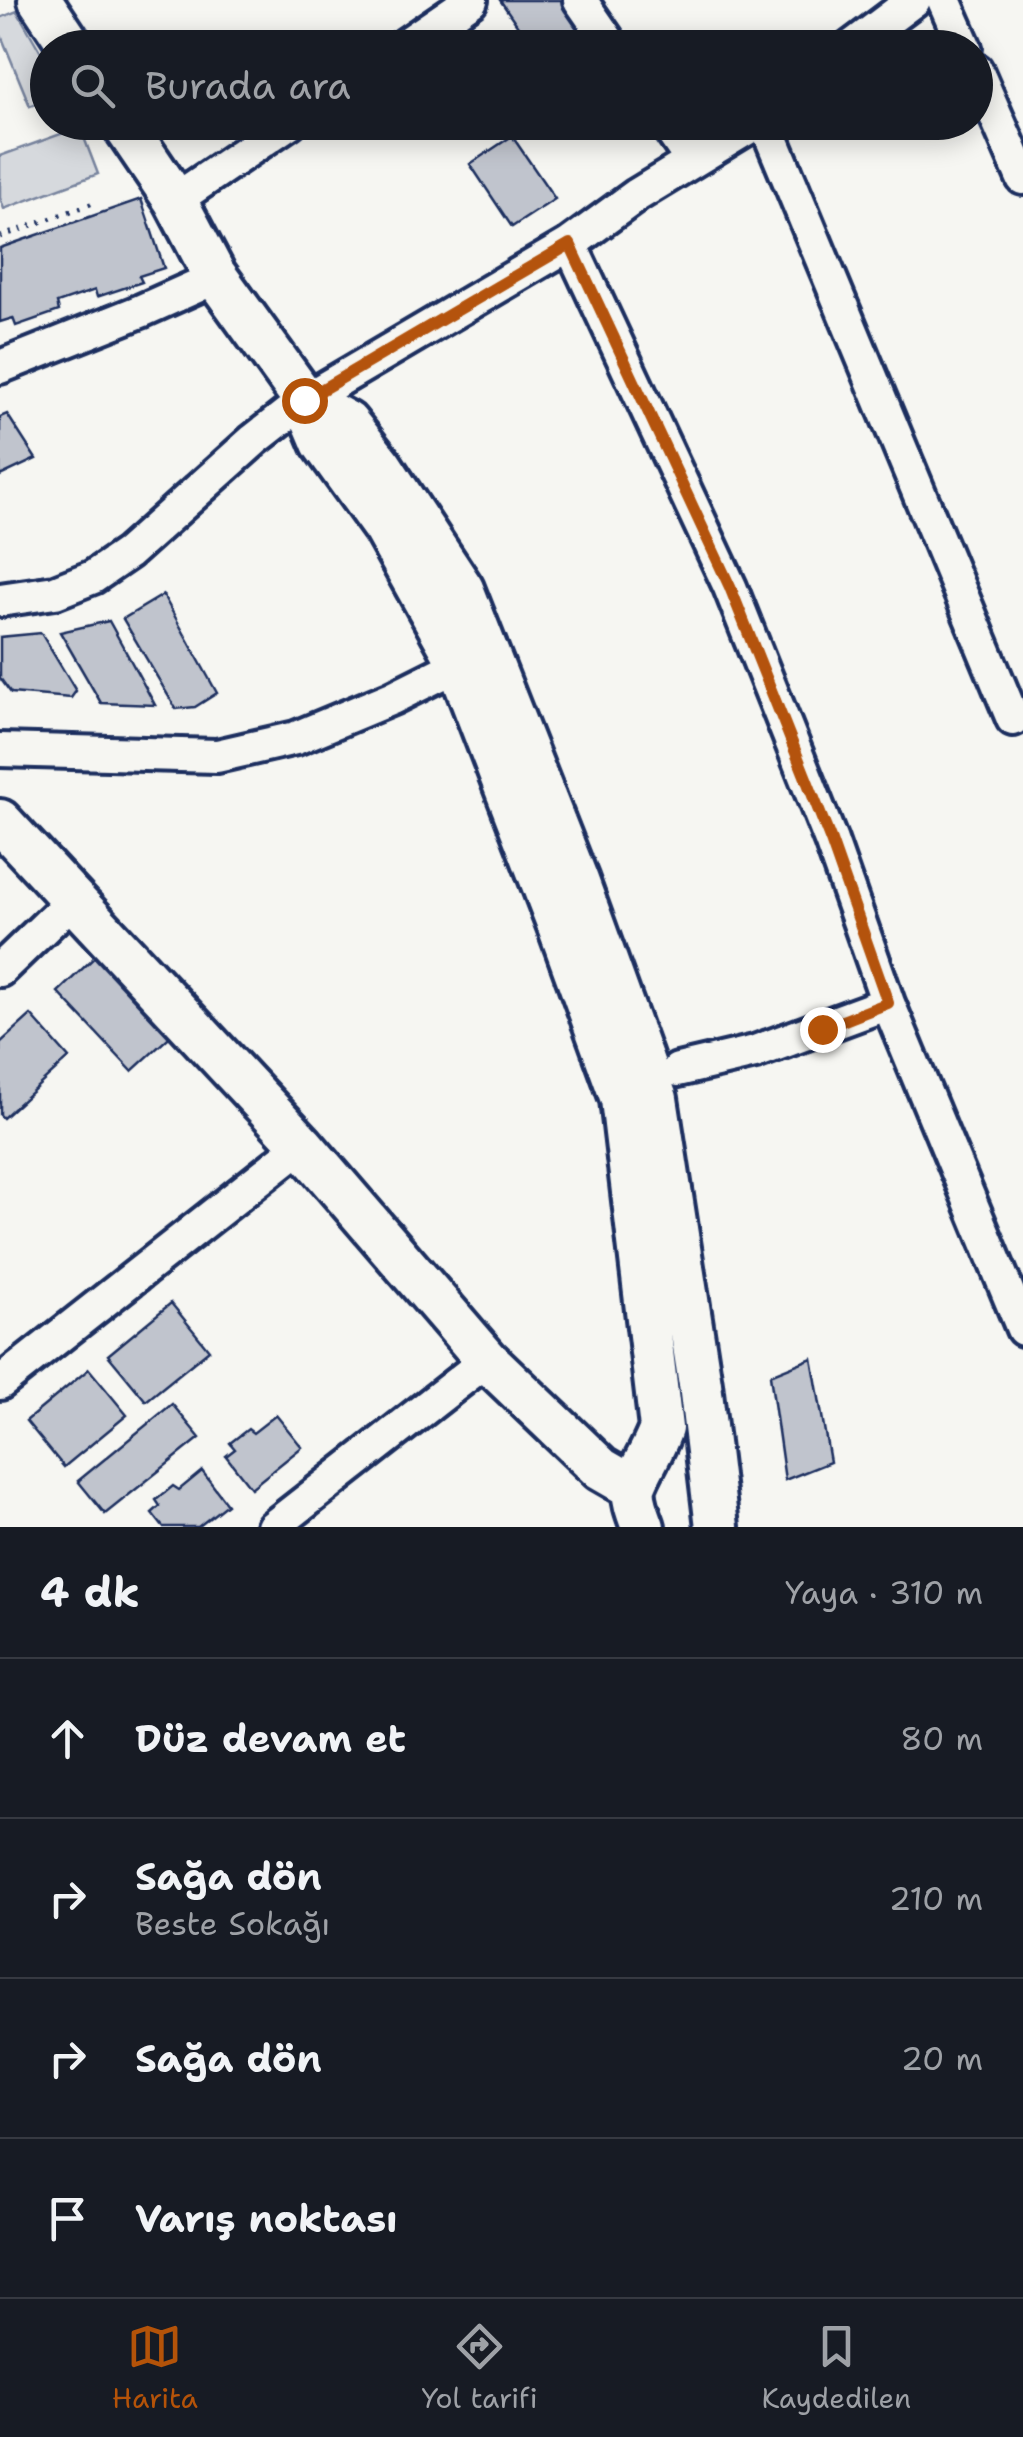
<!DOCTYPE html>
<html lang="tr">
<meta charset="utf-8">
<style>
body{margin:0;font-family:"Shantell Sans",sans-serif;background:#20242c;color:#f1f3f6}
.stop{position:absolute;width:30px;height:30px;margin:-22px;border:8px solid #b45309;border-radius:50%;background:#fff}
.stop.end{background:#b45309;border-color:#fff;box-shadow:0 2px 10px #0008}
.list{margin:0;padding:0;list-style:none}
h2{display:flex;justify-content:space-between;align-items:center;height:130px;margin:0;padding:0 40px;font-size:42px}
h2 small{font-size:32px;font-weight:400;color:#9ea1a6}
.list li{display:grid;grid-template-columns:65px 1fr auto;gap:30px;align-items:center;box-sizing:border-box;height:160px;padding:0 40px;border-top:2px solid #363941}
.list b{display:block;font-size:38px;white-space:nowrap}
.list p{margin:0;font-size:32px;white-space:nowrap;color:#9ea1a6}
.list em{font-size:32px;font-style:normal;color:#9ea1a6}
.icon{flex:none;width:55px;height:55px;fill:none;stroke:currentColor;stroke-width:2;stroke-linecap:round;stroke-linejoin:round}
.map{position:relative;flex:none;width:1023px;height:1527px;overflow:hidden}
.search{position:absolute;background:#171b24;box-shadow:0 5px 25px #0003;left:30px;right:30px;top:30px;height:110px;display:flex;align-items:center;gap:25px;box-sizing:border-box;padding:0 35px;border-radius:55px;color:#9ea1a6;font-size:38px}
.sheet{height:770px;background:#171b24}
nav{display:flex;justify-content:space-around;align-items:center;box-sizing:border-box;height:140px;border-top:2px solid #363941;background:#171b24;font-size:28px;color:#9ea1a6}
nav a{display:grid;justify-items:center;gap:5px}
nav .on{color:#b45309}
.map>svg:first-child{display:block}
.green{fill:#d6d9dd;stroke:#78849e;stroke-width:2.5}
.building{fill:#c0c4cd;stroke:#1b2f5e;stroke-width:2.5}
.lines{fill:none;stroke-linecap:round;stroke-linejoin:round}
.minor-casing{stroke:#1b2f5e;stroke-width:40}
.major-casing{stroke:#1b2f5e;stroke-width:50}
.path{stroke:#1b2f5e;stroke-width:5;stroke-dasharray:2.5 8;stroke-linecap:butt}
.minor{stroke:#f6f6f2;stroke-width:32}
.major{stroke:#f6f6f2;stroke-width:42}
.route{stroke:#b45309;stroke-width:12}
</style>
<div class="map">
<svg width="1023" height="1527" viewBox="0 0 1023 1527">
<rect width="100%" height="100%" fill="#f6f6f2"/>
<filter id="ink" filterUnits="userSpaceOnUse"><feTurbulence type="fractalNoise" baseFrequency=".01" numOctaves="2"/><feDisplacementMap in="SourceGraphic" scale="20" xChannelSelector="R" yChannelSelector="G"/><feConvolveMatrix kernelMatrix="1 2 1 2 8 2 1 2 1" color-interpolation-filters="sRGB"/></filter>
<g filter="url(#ink)">
<!-- green -->
<path class="green" d="M 17,11 L 47,63 L 47,99 L 30,106 L 0,33 L 0,18 Z
M 80,127 L 98,174 L 4,209 L 0,198 L 0,156 Z"/>
<!-- building -->
<path class="building" d="M 500,0 L 562,0 L 588,38 L 574,48 L 533,48 Z
M 512,136 L 555,199 L 512,227 L 470,164 Z
M 141,199 L 164,268 L 139,276 L 142,282 L 97,297 L 95,290 L 57,303 L 59,311 L 16,326 L 13,318 L 0,322 L 0,248 Z
M 7,414 L 36,459 L 0,476 L 0,417 Z
M 163,595 L 217,693 L 195,707 L 176,709 L 123,619 Z
M 109,621 L 155,705 L 101,703 L 60,632 Z
M 41,633 L 76,691 L 71,698 L 11,693 L 0,678 L 0,637 Z
M 102,950 L 177,1030 L 132,1071 L 58,992 Z
M 31,1015 L 69,1058 L 3,1118 L 0,1115 L 0,1043 Z
M 171,1303 L 209,1350 L 146,1401 L 108,1355 Z
M 812,1358 L 830,1462 L 785,1480 L 770,1375 Z
M 89,1369 L 127,1415 L 64,1467 L 26,1421 Z
M 172,1404 L 200,1438 L 105,1514 L 78,1481 Z
M 276,1415 L 302,1447 L 251,1488 L 226,1456 L 235,1449 L 230,1443 L 248,1429 L 253,1433 Z
M 202,1471 L 227,1504 L 198,1527 L 163,1527 L 152,1513 L 160,1506 L 156,1500 L 173,1486 L 179,1490 Z"/>
<g class="lines">
<!-- minor casing -->
<g class="minor-casing">
<path id="minor" d="M 580,0 L 613,48
M 944,0 L 965,48
M 401,48 L 471,0
M 850,48 L 914,0
M 976,70 L 1023,178
M 665,122 L 692,161
M 765,122 L 1013,719
M 175,200 L 290,122
M 570,244 L 730,587 L 831,841 L 888,1003 L 1023,1329
M 0,367 L 141,311 L 197,286 L 214,274
M 0,600 L 55,592 L 93,577 L 128,553 L 254,440 L 305,400 L 570,244 L 637,195 L 757,122
M 0,750 L 217,756 L 296,738 L 392,698 L 458,665
M 0,970 L 73,900
M 678,1070 L 755,1052 L 888,1003
M 0,1383 L 302,1145
M 273,1527 L 487,1360"/>
</g>
<!-- major casing -->
<g class="major-casing">
<path id="major" d="M 40,0 L 72,48
M 122,122 L 175,200 L 214,274 L 305,400 L 323,443 L 385,529 L 454,653 L 558,923 L 622,1099 L 661,1428 C 655,1448 638,1472 634,1487 C 632,1500 639,1516 643,1527
M 305,400 L 347,423 L 381,466 L 462,589 L 577,881 L 656,1099 L 700,1384 L 717,1527
M 0,821 L 302,1145 L 487,1360 L 601,1469 L 634,1488"/>
</g>
<!-- path -->
<path class="path" d="M 0,237 L 96,202"/>
<!-- minor -->
<use href="#minor" class="minor"/>
<!-- major -->
<use href="#major" class="major"/>
</g>
</g>
<g class="lines" filter="url(#ink)">
<!-- route -->
<path class="route" d="M 304,400 L 570,244 L 730,587 L 831,841 L 888,1003 L 822,1029"/>
</g>
</svg>
<div class="stop" style="left:304px;top:400px"></div>
<div class="stop end" style="left:822px;top:1029px"></div>
<div class="search"><svg class="icon" aria-label="search" viewBox="0 0 24 24"><circle cx="10" cy="10" r="6"/><path d="M15 15l6 6"/></svg>Burada ara</div>
</div>
<section class="sheet">
<h2>4 dk<small>Yaya · 310 m</small></h2>
<ul class="list">
<li><svg class="icon" aria-label="ahead" viewBox="0 0 24 24"><path d="M12 20V5M6 11l6-6 6 6"/></svg><div><b>Düz devam et</b></div><em>80 m</em></li>
<li><svg class="icon" aria-label="right" viewBox="0 0 24 24"><path d="M7 20v-9h11M14 6l5 5-5 5"/></svg><div><b>Sağa dön</b><p>Beste Sokağı</p></div><em>210 m</em></li>
<li><svg class="icon" aria-label="right" viewBox="0 0 24 24"><path d="M7 20v-9h11M14 6l5 5-5 5"/></svg><div><b>Sağa dön</b></div><em>20 m</em></li>
<li><svg class="icon" aria-label="arrive" viewBox="0 0 24 24"><path d="M6 21V4h12l-3 4 3 4H6"/></svg><div><b>Varış noktası</b></div></li>
</ul>
</section>
<nav>
<a class="on"><svg class="icon" aria-label="map" viewBox="0 0 24 24"><path d="M3 6l6-2 6 2 6-2v14l-6 2-6-2-6 2zM9 4v14M15 6v14"/></svg>Harita</a>
<a><svg class="icon" aria-label="directions" viewBox="0 0 24 24"><path d="M12 3l9 9-9 9-9-9zM9 14v-3h6M13 9l2 2-2 2"/></svg>Yol tarifi</a>
<a><svg class="icon" aria-label="saved" viewBox="0 0 24 24"><path d="M7 4h10v16l-5-4-5 4z"/></svg>Kaydedilen</a>
</nav>
